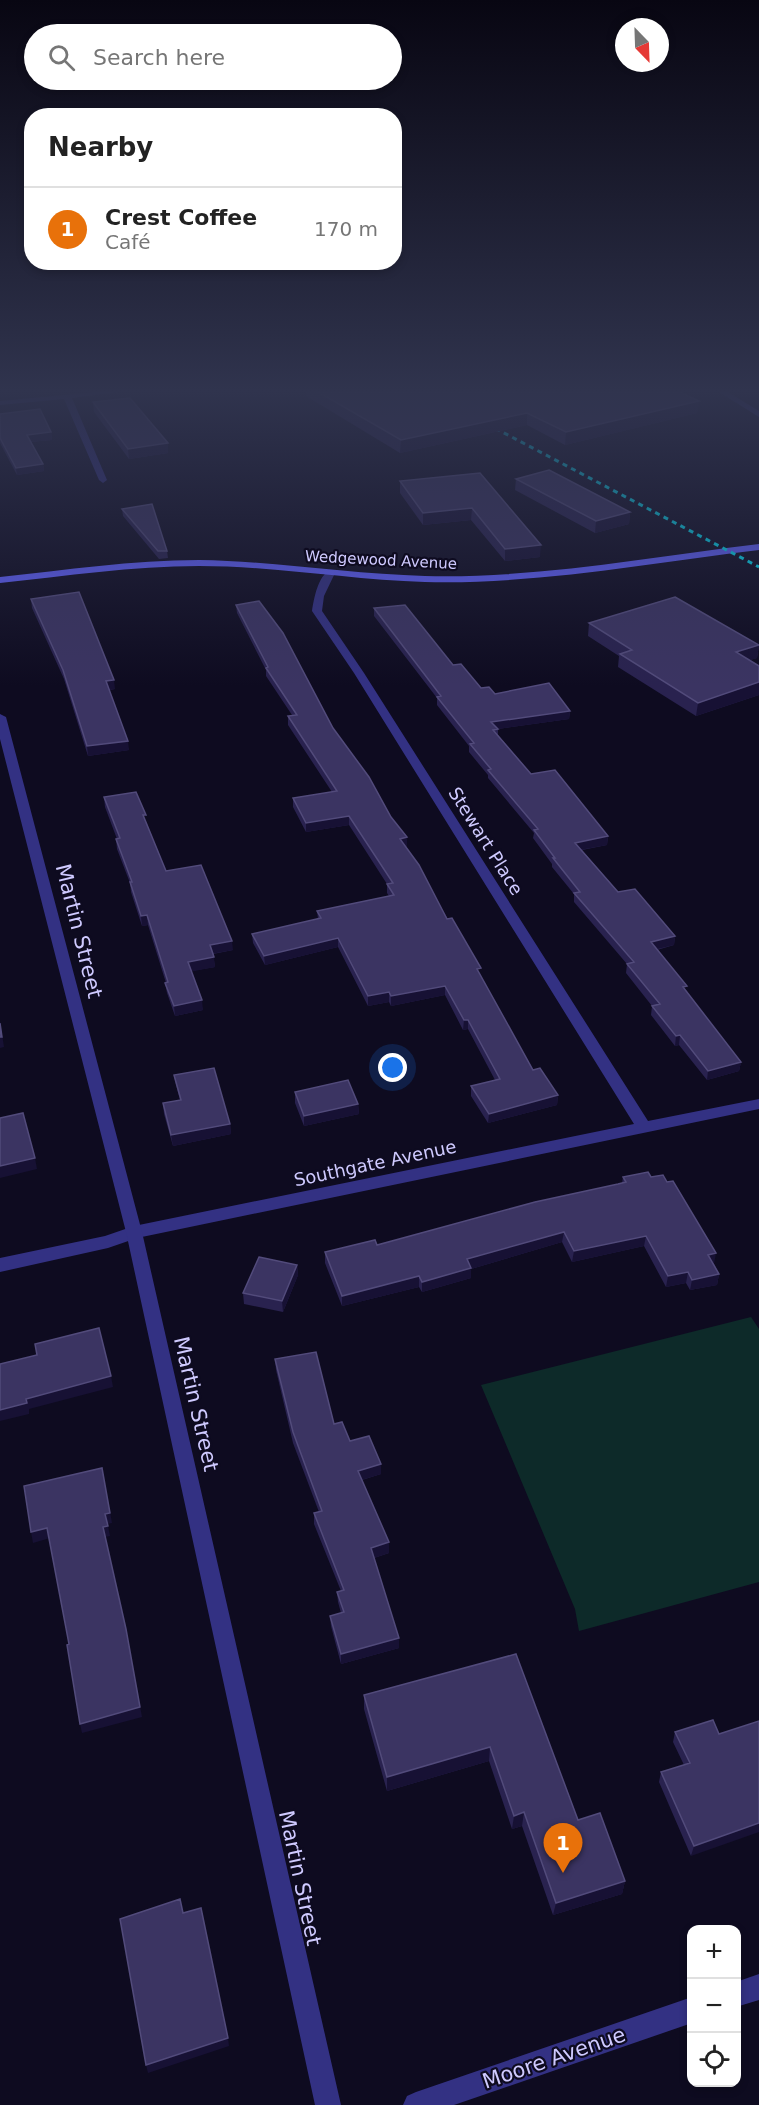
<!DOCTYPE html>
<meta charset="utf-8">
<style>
body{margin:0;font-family:"DejaVu Sans",sans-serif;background:#f6f6f6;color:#222}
.controls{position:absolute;right:18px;bottom:18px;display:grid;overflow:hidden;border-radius:12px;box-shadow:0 3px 9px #0003}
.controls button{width:54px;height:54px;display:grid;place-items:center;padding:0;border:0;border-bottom:2px solid #e0e0e0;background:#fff;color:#222;font:30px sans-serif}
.compass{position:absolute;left:615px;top:18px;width:54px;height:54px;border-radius:50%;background:#fff;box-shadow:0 3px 9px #0003;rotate:157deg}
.you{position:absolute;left:393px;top:1068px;width:21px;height:21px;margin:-15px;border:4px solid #fff;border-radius:50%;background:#1a73e8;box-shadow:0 0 0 9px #1a73e833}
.badge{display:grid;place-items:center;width:39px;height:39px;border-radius:50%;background:#137881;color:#fff;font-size:20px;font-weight:700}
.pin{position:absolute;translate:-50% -50px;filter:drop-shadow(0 2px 3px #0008)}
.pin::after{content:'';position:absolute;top:32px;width:21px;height:18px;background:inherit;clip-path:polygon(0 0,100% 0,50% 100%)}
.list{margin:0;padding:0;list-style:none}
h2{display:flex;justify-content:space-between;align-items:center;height:78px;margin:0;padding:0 24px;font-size:26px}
h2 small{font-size:20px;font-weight:400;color:#767676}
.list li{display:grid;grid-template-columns:39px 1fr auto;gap:18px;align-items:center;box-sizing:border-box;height:84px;padding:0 24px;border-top:2px solid #e0e0e0}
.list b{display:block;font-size:22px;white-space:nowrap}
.list p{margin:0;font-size:20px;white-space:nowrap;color:#767676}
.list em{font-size:20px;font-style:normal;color:#767676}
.icon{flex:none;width:33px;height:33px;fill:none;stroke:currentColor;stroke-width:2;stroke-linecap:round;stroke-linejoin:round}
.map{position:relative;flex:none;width:759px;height:2105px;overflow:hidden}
.search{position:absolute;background:#fff;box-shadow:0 3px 9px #0003;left:24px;top:24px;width:378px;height:66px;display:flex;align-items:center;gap:15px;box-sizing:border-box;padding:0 21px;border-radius:33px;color:#767676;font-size:22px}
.panel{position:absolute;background:#fff;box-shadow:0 3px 9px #0003;left:24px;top:108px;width:378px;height:162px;border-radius:24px}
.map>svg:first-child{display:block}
.green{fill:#0d2a29}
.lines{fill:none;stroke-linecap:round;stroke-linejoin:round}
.minor{fill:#333183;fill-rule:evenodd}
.tertiary{fill:#333183;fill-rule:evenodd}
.secondary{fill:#6161ff;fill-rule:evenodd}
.rail{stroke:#00e1f5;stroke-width:3;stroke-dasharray:5 4.5;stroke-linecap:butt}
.wall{fill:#29224f}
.shaded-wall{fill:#171134}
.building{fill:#3b3462;stroke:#524b7b;stroke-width:1.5}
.labels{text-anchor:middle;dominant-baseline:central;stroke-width:4.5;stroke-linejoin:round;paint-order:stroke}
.far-street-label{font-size:15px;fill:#cfcaff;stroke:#0e0b20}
.street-label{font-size:18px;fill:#cfcaff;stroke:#0e0b20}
.near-street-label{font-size:21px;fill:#cfcaff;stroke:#0e0b20}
</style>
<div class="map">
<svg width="759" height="2105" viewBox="0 0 759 2105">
<rect width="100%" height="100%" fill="#0e0b20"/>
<!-- green -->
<path class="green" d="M 751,1317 L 759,1329 L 759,1582 L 579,1631 L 575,1609 L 481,1385 Z"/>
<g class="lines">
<!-- minor -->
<path class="minor" d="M 95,392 L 118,392 L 72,398 L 107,480 L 103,483 L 99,480 L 64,399 L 0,405 L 0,401 Z
M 719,392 L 728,392 L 759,411 L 759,417 Z
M 330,570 L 335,573 L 324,596 L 322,611 L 364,673 L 648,1121 L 759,1099 L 759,1109 L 137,1238 L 108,1248 L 0,1272 L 0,1258 L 105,1236 L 134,1226 L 634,1124 L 354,673 L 312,611 C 314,598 318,576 330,570 Z
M 759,1974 L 759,2000 L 736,2007 L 736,1982 Z
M 692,1997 L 692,2023 L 454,2105 L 403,2105 L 407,2096 L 416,2092 Z"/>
<!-- tertiary -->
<path class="tertiary" d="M 0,714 L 6,717 L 142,1232 L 341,2105 L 315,2105 L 126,1232 L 0,739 Z"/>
<!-- secondary -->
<path class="secondary" d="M 759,544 L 759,550 C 651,563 533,585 425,582 C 350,580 274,566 199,566 C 132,566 66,576 0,583 L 0,577 C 66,570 132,560 199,560 C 274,561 350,574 425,576 C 533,579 651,557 759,544 Z"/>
<!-- rail -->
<path class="rail" d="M 487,424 L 759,567"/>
</g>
<!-- wall -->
<path class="wall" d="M 306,392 L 680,392 L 699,401 L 697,413 L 565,445 L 527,425 L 400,453 L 306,396 Z
M 93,402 L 168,443 L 168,453 L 129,459 L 94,412 Z
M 0,414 L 51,432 L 52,440 L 30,442 L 43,464 L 44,471 L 17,475 L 0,443 Z
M 480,473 L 540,557 L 505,561 L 471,520 L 423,525 L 400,493 L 400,481 Z
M 516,479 L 630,512 L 629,524 L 595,533 L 515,490 Z
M 122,509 L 167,551 L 168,558 L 159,559 L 123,516 Z
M 31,599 L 115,689 L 109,690 L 129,750 L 88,756 L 64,679 L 32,608 Z
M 236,605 L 333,728 L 391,817 L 407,837 L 407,846 L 406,846 L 480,975 L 533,1070 L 558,1095 L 557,1105 L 488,1123 L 471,1096 L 471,1086 L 495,1080 L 468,1029 L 463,1030 L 445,995 L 391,1006 L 389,1002 L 368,1006 L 338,947 L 265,965 L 253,943 L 252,934 L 318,919 L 317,911 L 389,896 L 387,893 L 387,884 L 349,825 L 306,832 L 293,807 L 293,798 L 332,792 L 288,725 L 288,716 L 292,715 L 266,676 L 266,670 L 237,613 Z
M 374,608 L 453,665 L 481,688 L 495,694 L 570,711 L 569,719 L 498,729 L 498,735 L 531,774 L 608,836 L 607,845 L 582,850 L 618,892 L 675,936 L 674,945 L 657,950 L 686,991 L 741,1062 L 739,1071 L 707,1080 L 679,1045 L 675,1046 L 651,1015 L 652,1006 L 626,973 L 627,964 L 574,902 L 574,894 L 552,867 L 552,864 L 533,838 L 534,833 L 488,778 L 488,775 L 469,752 L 469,746 L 437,705 L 437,698 L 374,616 Z
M 589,623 L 759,645 L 757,658 L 750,660 L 759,666 L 759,695 L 696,716 L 618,667 L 619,656 L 588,636 Z
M 104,797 L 147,824 L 166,871 L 233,950 L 213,954 L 215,967 L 191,971 L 203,1010 L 175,1016 L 167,993 L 165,983 L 166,983 L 148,925 L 142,926 L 131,892 L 130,883 L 117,849 L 116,839 L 117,839 L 105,807 Z
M 174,1075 L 230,1124 L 231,1134 L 173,1146 L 164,1114 L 163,1103 L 180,1100 L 176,1085 Z
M 295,1092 L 358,1104 L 359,1114 L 304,1126 L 295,1103 Z
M 623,1177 L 651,1177 L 714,1264 L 719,1274 L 717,1285 L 690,1290 L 686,1283 L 666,1287 L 644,1246 L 572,1262 L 562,1242 L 471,1269 L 471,1278 L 422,1292 L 419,1287 L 342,1306 L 325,1263 L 325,1252 L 377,1245 L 618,1184 L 622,1183 Z
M 297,1265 L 298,1275 L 283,1312 L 244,1304 L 243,1293 Z
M 275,1359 L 350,1441 L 381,1464 L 381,1474 L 362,1480 L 389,1553 L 374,1558 L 399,1648 L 341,1664 L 331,1626 L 330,1616 L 341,1613 L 338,1602 L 337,1592 L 341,1591 L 314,1524 L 314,1513 L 319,1512 L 293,1443 L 276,1370 Z
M 516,1654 L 578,1820 L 625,1881 L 622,1894 L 553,1915 L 522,1826 L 512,1829 L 489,1761 L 387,1791 L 364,1709 L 364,1695 Z
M 759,1721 L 691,1856 L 659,1782 L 661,1772 L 684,1765 L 673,1742 L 675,1732 L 719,1734 Z"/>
<!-- shaded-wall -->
<path class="shaded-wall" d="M 699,401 L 697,413 L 565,445 L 566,432 Z
M 527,413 L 527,425 L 400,453 L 401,440 Z
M 51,432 L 52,440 L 28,442 L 27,435 Z
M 168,443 L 168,453 L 129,459 L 128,449 Z
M 43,464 L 44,471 L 17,475 L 16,468 Z
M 472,508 L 471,520 L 423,525 L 423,513 Z
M 630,512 L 629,524 L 595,533 L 596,521 Z
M 541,545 L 540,557 L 505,561 L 505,549 Z
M 759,645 L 757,658 L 734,665 L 736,652 Z
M 114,680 L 115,689 L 107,690 L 106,681 Z
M 759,682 L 759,695 L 696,716 L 698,703 Z
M 570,711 L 569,719 L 491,730 L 491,722 Z
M 128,741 L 129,750 L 88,756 L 87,746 Z
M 349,816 L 349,825 L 306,832 L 306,823 Z
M 608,836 L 607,845 L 574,851 L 575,843 Z
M 407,837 L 407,846 L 400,848 L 400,839 Z
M 147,915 L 148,925 L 142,926 L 141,916 Z
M 675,936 L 674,945 L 649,951 L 651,942 Z
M 338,938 L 338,947 L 265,965 L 264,956 Z
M 232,941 L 233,950 L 211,954 L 210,945 Z
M 214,957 L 215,967 L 189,972 L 188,962 Z
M 445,986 L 445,995 L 391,1006 L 391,996 Z
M 389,992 L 389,1002 L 368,1006 L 368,996 Z
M 202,1000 L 203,1010 L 175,1016 L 174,1006 Z
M 464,1020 L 468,1020 L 468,1029 L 463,1030 Z
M 0,1021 L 4,1047 L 0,1048 Z
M 680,1035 L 679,1045 L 675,1046 L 676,1036 Z
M 741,1062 L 739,1071 L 707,1080 L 708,1071 Z
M 558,1095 L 557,1105 L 488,1123 L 489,1114 Z
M 358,1104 L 359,1114 L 304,1126 L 304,1116 Z
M 230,1124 L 231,1134 L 173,1146 L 171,1135 Z
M 35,1158 L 37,1169 L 0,1178 L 0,1166 Z
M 564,1232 L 562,1242 L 471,1269 L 471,1278 L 422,1292 L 422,1282 L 467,1259 Z
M 646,1236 L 644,1246 L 572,1262 L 574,1251 Z
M 716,1253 L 714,1264 L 708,1255 Z
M 297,1265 L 298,1275 L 283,1312 L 282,1301 Z
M 688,1272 L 686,1283 L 666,1287 L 668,1276 Z
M 719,1274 L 717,1285 L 690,1290 L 692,1280 Z
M 419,1276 L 419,1287 L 342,1306 L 342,1296 Z
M 111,1376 L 113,1387 L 29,1409 L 29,1414 L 0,1421 L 0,1410 L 26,1399 Z
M 381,1464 L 381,1474 L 358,1481 L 358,1471 Z
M 102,1468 L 112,1523 L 107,1524 L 105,1514 Z
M 108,1526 L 110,1536 L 105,1537 L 103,1527 Z
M 47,1528 L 50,1538 L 33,1543 L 31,1532 Z
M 389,1542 L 389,1553 L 371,1559 L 371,1548 Z
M 126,1629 L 142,1717 L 82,1733 L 80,1724 Z
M 399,1638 L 399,1648 L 341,1664 L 341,1654 Z
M 490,1747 L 489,1761 L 387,1791 L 387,1777 Z
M 524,1812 L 522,1826 L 512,1829 L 514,1816 Z
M 759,1823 L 759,1832 L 691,1856 L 694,1846 Z
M 625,1881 L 622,1894 L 553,1915 L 556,1903 Z
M 228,2038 L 229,2046 L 148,2073 L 146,2065 Z"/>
<!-- building -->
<path class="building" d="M 318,392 L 680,392 L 699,401 L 566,432 L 527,413 L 401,440 Z
M 130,398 L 168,443 L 128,449 L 93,402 Z
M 40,409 L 51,432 L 27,435 L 43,464 L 16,468 L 0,438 L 0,414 Z
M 549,470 L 630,512 L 596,521 L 516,479 Z
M 480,473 L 541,545 L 505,549 L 472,508 L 423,513 L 400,481 Z
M 152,504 L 167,551 L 158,551 L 122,509 Z
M 79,592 L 114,680 L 106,681 L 128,741 L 87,746 L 63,670 L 31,599 Z
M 675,597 L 759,645 L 736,652 L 759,666 L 759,682 L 698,703 L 620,654 L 632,650 L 589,623 Z
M 259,601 L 283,633 L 333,728 L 369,777 L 391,817 L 407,837 L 400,839 L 419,865 L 447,919 L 452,918 L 481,968 L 477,969 L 533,1070 L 540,1068 L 558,1095 L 489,1114 L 471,1086 L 500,1079 L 468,1020 L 464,1020 L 445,986 L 391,996 L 389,992 L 368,996 L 338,938 L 264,956 L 252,934 L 321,918 L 317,911 L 394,895 L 387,884 L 393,883 L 349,816 L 306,823 L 293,798 L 337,791 L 288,716 L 297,715 L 266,668 L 268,667 L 236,605 Z
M 405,605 L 453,665 L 461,664 L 481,688 L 489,687 L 495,694 L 549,683 L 570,711 L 491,722 L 498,729 L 493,730 L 531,774 L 555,770 L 608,836 L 575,843 L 618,892 L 635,889 L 675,936 L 651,942 L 687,986 L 683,987 L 741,1062 L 708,1071 L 680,1035 L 676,1036 L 652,1006 L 660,1004 L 627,964 L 634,962 L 574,893 L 580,892 L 553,858 L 555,858 L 534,830 L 538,829 L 488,770 L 491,769 L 470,744 L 474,743 L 437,697 L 441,696 L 374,608 Z
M 136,792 L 146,815 L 143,815 L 166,871 L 201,865 L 232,941 L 210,945 L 214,957 L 188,962 L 202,1000 L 174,1006 L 165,983 L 168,982 L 147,915 L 141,916 L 130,882 L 132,882 L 116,839 L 120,838 L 104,797 Z
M 0,1023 L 2,1037 L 0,1037 Z
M 214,1068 L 230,1124 L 171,1135 L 163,1103 L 181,1100 L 174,1075 Z
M 348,1080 L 358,1104 L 304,1116 L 295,1092 Z
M 23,1113 L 35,1158 L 0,1166 L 0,1118 Z
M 648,1172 L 651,1177 L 663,1175 L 667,1182 L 673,1181 L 716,1253 L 708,1255 L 719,1274 L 692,1280 L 688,1272 L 668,1276 L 646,1236 L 574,1251 L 564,1232 L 467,1259 L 471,1268 L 422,1282 L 419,1276 L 342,1296 L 325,1252 L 375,1240 L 377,1245 L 535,1202 L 618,1184 L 626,1182 L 623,1177 Z
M 259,1257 L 297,1265 L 282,1301 L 243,1293 Z
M 99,1328 L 111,1376 L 26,1399 L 27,1403 L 0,1410 L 0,1364 L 37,1355 L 35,1344 Z
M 316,1352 L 334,1424 L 342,1422 L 350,1441 L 369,1436 L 381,1464 L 358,1471 L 389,1542 L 371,1548 L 399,1638 L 341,1654 L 330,1616 L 344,1612 L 337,1592 L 344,1590 L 314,1513 L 322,1511 L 293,1432 L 275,1359 Z
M 102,1468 L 110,1513 L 105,1514 L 108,1526 L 103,1527 L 126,1629 L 140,1707 L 80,1724 L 67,1645 L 69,1644 L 47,1528 L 31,1532 L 24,1486 Z
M 516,1654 L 578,1820 L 600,1813 L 625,1881 L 556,1903 L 524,1812 L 514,1816 L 490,1747 L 387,1777 L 364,1695 Z
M 713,1720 L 719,1734 L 759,1721 L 759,1823 L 694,1846 L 661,1772 L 690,1763 L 675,1732 Z
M 180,1899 L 183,1913 L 201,1908 L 228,2038 L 146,2065 L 120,1919 Z"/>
<!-- sky -->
<linearGradient id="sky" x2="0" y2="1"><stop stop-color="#080612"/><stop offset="0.57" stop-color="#30344e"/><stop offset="1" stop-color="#30344e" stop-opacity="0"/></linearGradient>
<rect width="759" height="686" fill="url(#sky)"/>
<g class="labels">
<!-- far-street labels -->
<g class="far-street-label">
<text transform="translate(381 560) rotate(3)">Wedgewood Avenue</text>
</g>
<!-- street labels -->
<g class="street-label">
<text transform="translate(486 841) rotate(58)">Stewart Place</text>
<text transform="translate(375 1163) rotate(-12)">Southgate Avenue</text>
</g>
<!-- near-street labels -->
<g class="near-street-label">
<text transform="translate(79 931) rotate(76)">Martin Street</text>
<text transform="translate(196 1404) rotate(77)">Martin Street</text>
<text transform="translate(300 1878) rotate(78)">Martin Street</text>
<text transform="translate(554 2058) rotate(-19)">Moore Avenue</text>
</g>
</g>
</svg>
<div class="controls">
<button>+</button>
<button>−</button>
<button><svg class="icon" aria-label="locate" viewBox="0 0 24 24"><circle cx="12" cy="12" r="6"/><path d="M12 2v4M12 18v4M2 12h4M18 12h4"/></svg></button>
</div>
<svg class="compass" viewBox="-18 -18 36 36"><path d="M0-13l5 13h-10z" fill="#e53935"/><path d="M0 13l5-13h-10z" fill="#767676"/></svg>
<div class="you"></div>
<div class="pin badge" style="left:563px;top:1873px;background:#e8710a">1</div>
<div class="search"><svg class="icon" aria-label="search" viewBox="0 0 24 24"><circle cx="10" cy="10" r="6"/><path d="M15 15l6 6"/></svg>Search here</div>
<section class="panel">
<h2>Nearby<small></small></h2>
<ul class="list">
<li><span class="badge" style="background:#e8710a">1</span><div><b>Crest Coffee</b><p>Café</p></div><em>170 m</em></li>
</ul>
</section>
</div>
